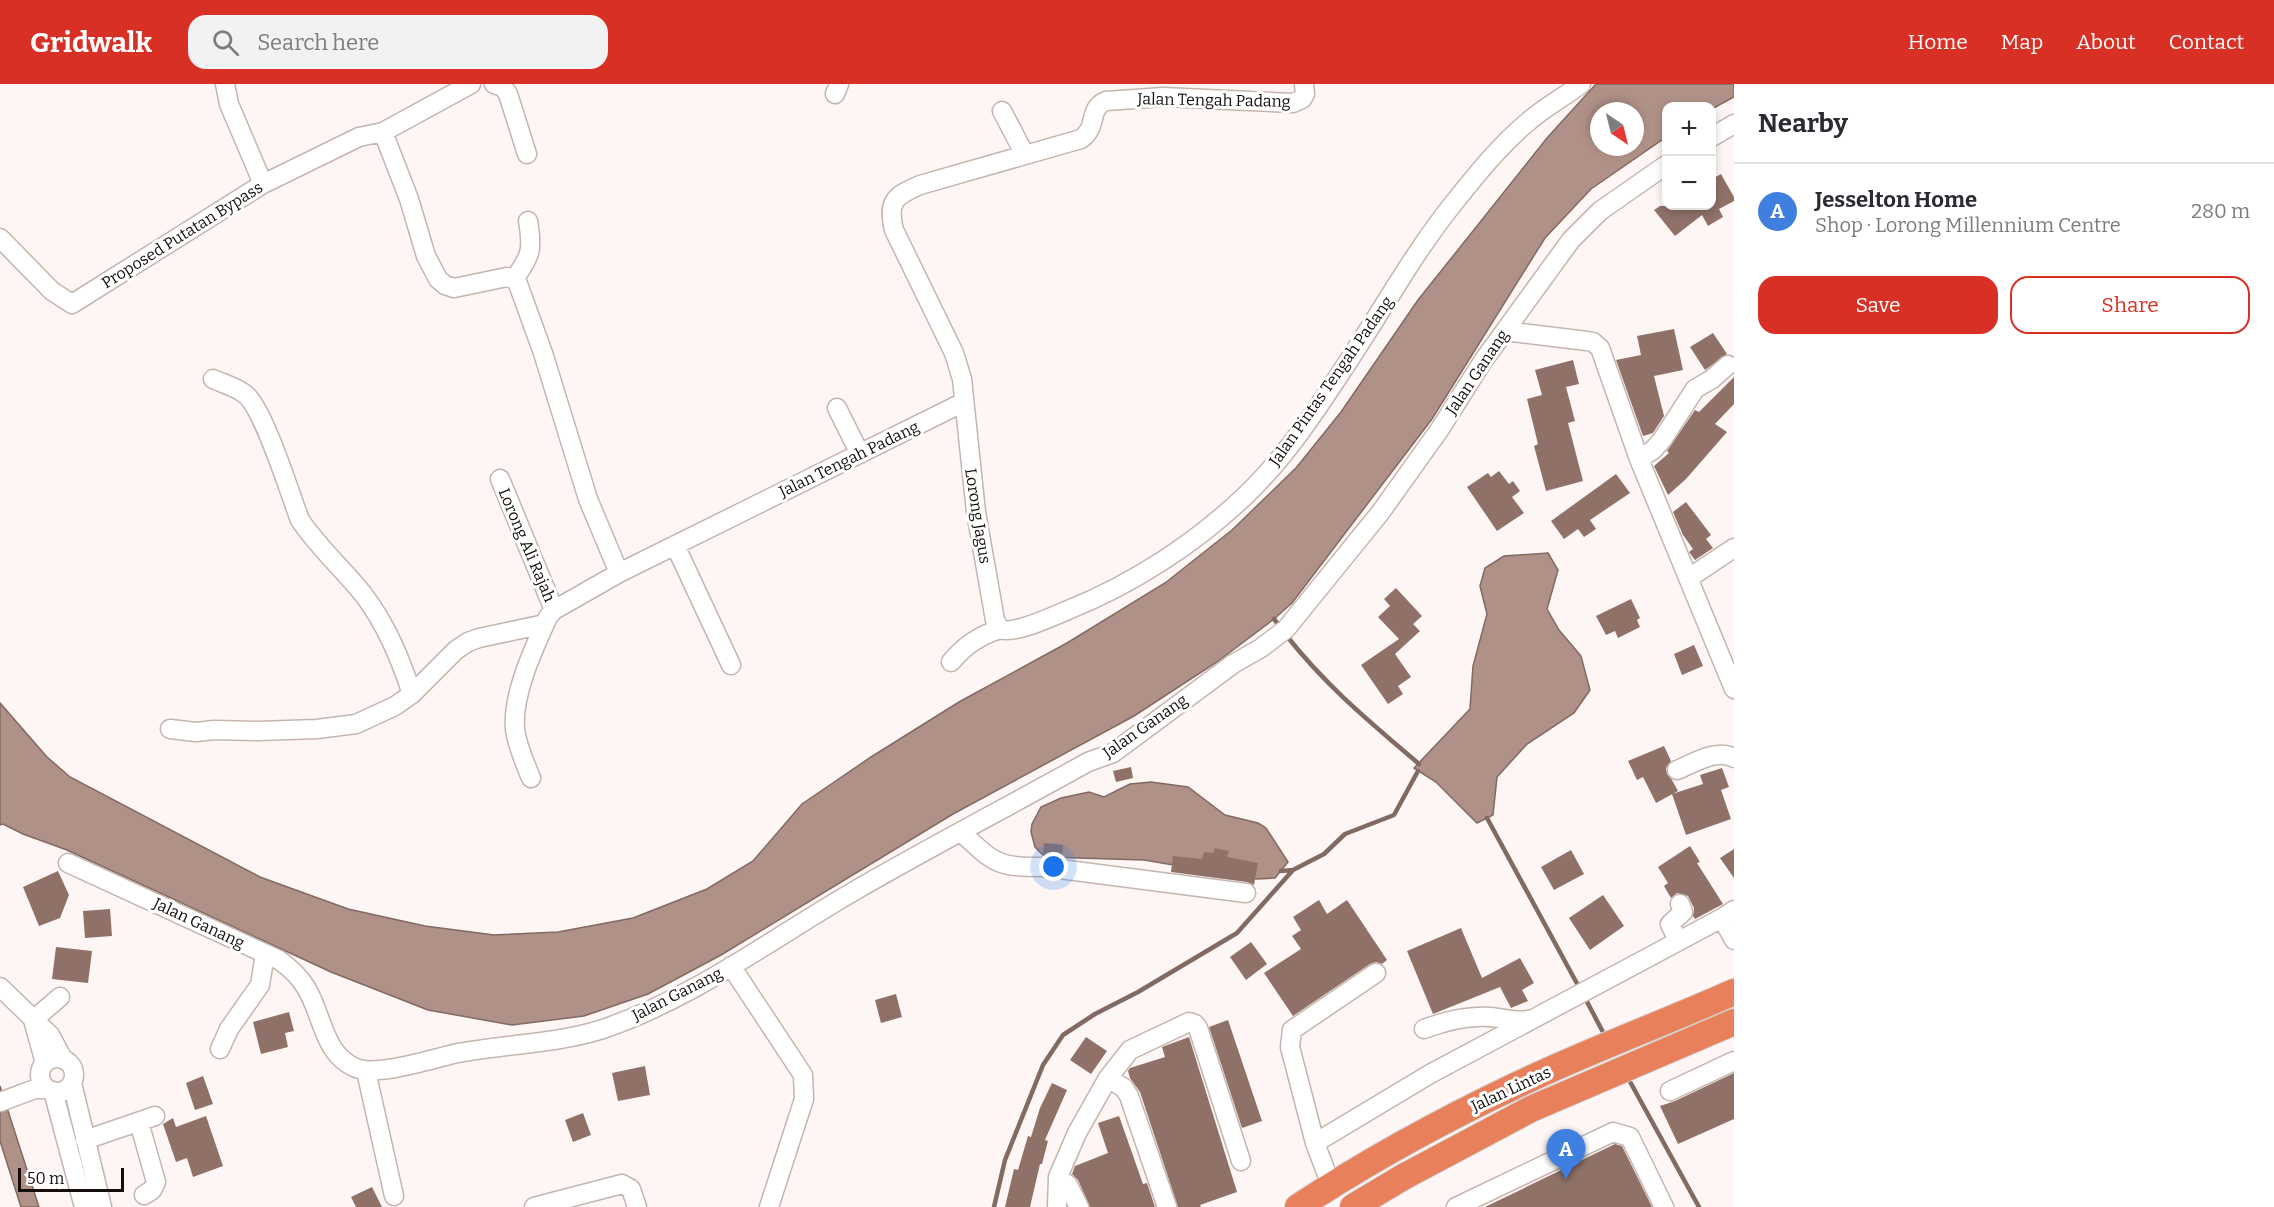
<!DOCTYPE html>
<meta charset="utf-8">
<style>
body{margin:0;font-family:Bitter,serif;background:#f2f2f3;color:#2b2b33}
.controls{position:absolute;right:18px;top:18px;display:grid;overflow:hidden;border-radius:12px;box-shadow:0 3px 9px #0003}
.controls button{width:54px;height:54px;display:grid;place-items:center;padding:0;border:0;border-bottom:2px solid #e1e1e2;background:#fff;color:#2b2b33;font:30px sans-serif}
.compass{position:absolute;left:1590px;top:18px;width:54px;height:54px;border-radius:50%;background:#fff;box-shadow:0 3px 9px #0003;rotate:145deg}
.scale{position:absolute;left:18px;bottom:15px;width:106px;box-sizing:border-box;padding-left:6px;border:3px solid #130e0c;border-top:0;font-size:16px;line-height:21px;white-space:nowrap;color:#130e0c;-webkit-text-stroke:4px #fff;paint-order:stroke}
.you{position:absolute;left:1054px;top:783px;width:21px;height:21px;margin:-15px;border:4px solid #fff;border-radius:50%;background:#1a73e8;box-shadow:0 0 0 9px #1a73e833}
.badge{display:grid;place-items:center;width:39px;height:39px;border-radius:50%;background:#d93025;color:#fff;font-size:20px;font-weight:700}
.pin{position:absolute;translate:-50% -50px;filter:drop-shadow(0 2px 3px #0008)}
.pin::after{content:'';position:absolute;top:32px;width:21px;height:18px;background:inherit;clip-path:polygon(0 0,100% 0,50% 100%)}
.list{margin:0;padding:0;list-style:none}
h2{display:flex;justify-content:space-between;align-items:center;height:78px;margin:0;padding:0 24px;font-size:26px}
h2 small{font-size:20px;font-weight:400;color:#7c7c81}
.list li{display:grid;grid-template-columns:39px 1fr auto;gap:18px;align-items:center;box-sizing:border-box;height:96px;padding:0 24px;border-top:2px solid #e1e1e2}
.list b{display:block;font-size:22px;white-space:nowrap}
.list p{margin:0;font-size:20px;white-space:nowrap;color:#7c7c81}
.list em{font-size:20px;font-style:normal;color:#7c7c81}
.actions{display:flex;gap:12px;padding:18px 24px}
.actions a{flex:1;padding:14px 0;border:2px solid #d93025;border-radius:18px;text-align:center;font-size:21px;color:#d93025}
.actions .main{background:#d93025;color:#fff}
.icon{flex:none;width:33px;height:33px;fill:none;stroke:currentColor;stroke-width:2;stroke-linecap:round;stroke-linejoin:round}
.map{position:relative;flex:none;width:1734px;height:1123px;overflow:hidden}
header{display:flex;align-items:center;gap:36px;box-sizing:border-box;height:84px;padding:0 30px;background:#d93025;color:#fff}
header strong{font-size:28px}
nav{display:flex;gap:33px;margin-inline-start:auto;font-size:21px}
.search{width:420px;height:54px;background:#f2f2f3;display:flex;align-items:center;gap:15px;box-sizing:border-box;padding:0 21px;border-radius:18px;color:#7c7c81;font-size:22px}
main{display:flex}
aside{flex:1;background:#fff}
.map>svg:first-child{display:block}
.water{fill:#b09187;stroke:#816a62;stroke-width:1.5;fill-rule:evenodd}
.lines{fill:none;stroke-linecap:round;stroke-linejoin:round}
.stream{stroke:#816a62;stroke-width:4.5}
.building{fill:#8f7168}
.minor-casing{stroke:#c5b5af;stroke-width:21}
.highway-casing{stroke:#d5d4d3;stroke-width:28}
.minor{stroke:#fff;stroke-width:18}
.highway{stroke:#e8805c;stroke-width:26}
.labels{text-anchor:middle;dominant-baseline:central;stroke-width:6;stroke-linejoin:round;paint-order:stroke}
.street-label{font-size:16px;fill:#130e0c;stroke:#fff}
</style>
<header>
<strong>Gridwalk</strong>
<div class="search"><svg class="icon" aria-label="search" viewBox="0 0 24 24"><circle cx="10" cy="10" r="6"/><path d="M15 15l6 6"/></svg>Search here</div>
<nav><a>Home</a><a>Map</a><a>About</a><a>Contact</a></nav>
</header>
<main>
<div class="map">
<svg width="1734" height="1123" viewBox="0 0 1734 1123">
<rect width="100%" height="100%" fill="#fdf6f4"/>
<!-- water -->
<path class="water" d="M 1596,0 L 1734,0 L 1734,13 L 1712,25 L 1712,22 L 1666,22 L 1666,53 L 1591,105 L 1545,154 L 1432,335 L 1292,519 L 1274,535 L 1217,578 L 1134,632 L 953,730 L 721,871 L 648,910 L 584,932 L 512,941 L 428,926 L 331,888 L 67,766 L 23,750 L 3,740 L 0,741 L 0,619 L 47,673 L 70,693 L 260,793 L 348,825 L 425,842 L 494,851 L 558,848 L 633,834 L 707,805 L 753,777 L 802,720 L 871,673 L 959,618 L 1067,559 L 1165,499 L 1232,446 L 1296,384 L 1341,328 L 1418,216 L 1547,54 ZM 1599,27 L 1635,27 L 1635,63 L 1599,63 Z
M 1548,469 L 1558,486 L 1547,525 L 1559,546 L 1581,572 L 1590,606 L 1574,629 L 1527,660 L 1497,693 L 1493,731 L 1477,739 L 1436,698 L 1414,684 L 1470,625 L 1473,582 L 1487,530 L 1480,502 L 1485,484 L 1504,472 Z
M 1151,698 L 1188,703 L 1225,731 L 1258,739 L 1266,744 L 1288,778 L 1275,794 L 1257,795 L 1144,776 L 1045,773 L 1035,763 L 1031,748 L 1032,740 L 1041,723 L 1061,714 L 1089,708 L 1104,713 L 1130,700 Z
M 0,1002 L 39,1123 L 21,1123 L 0,1057 Z"/>
<g class="lines">
<!-- stream -->
<path class="stream" d="M 1274,535 L 1281,544
M 1286,551 C 1326,602 1370,638 1419,680
M 1487,734 L 1580,905
M 1281,787 L 1293,786 L 1324,770 L 1345,750 L 1394,731 L 1418,687
M 1584,912 L 1605,952
M 1628,994 L 1699,1123
M 994,1123 L 1005,1076 L 1043,981 L 1063,951 L 1095,930 L 1138,908 L 1237,849 L 1293,786"/>
</g>
<!-- building -->
<path class="building" d="M 1721,90 L 1734,113 L 1734,117 L 1719,125 L 1723,133 L 1708,142 L 1702,131 L 1675,152 L 1654,126 L 1660,122 L 1712,122 L 1712,95 Z
M 1674,245 L 1683,286 L 1654,292 L 1664,332 L 1653,349 L 1643,352 L 1616,276 L 1641,271 L 1637,252 Z
M 1713,249 L 1727,270 L 1705,286 L 1690,263 Z
M 1573,276 L 1579,300 L 1566,303 L 1575,337 L 1568,339 L 1583,397 L 1546,407 L 1534,362 L 1538,360 L 1527,315 L 1542,311 L 1535,286 Z
M 1734,293 L 1734,320 L 1715,340 L 1727,348 L 1686,395 L 1668,411 L 1654,382 L 1669,369 L 1667,367 L 1695,326 L 1699,328 Z
M 1499,387 L 1509,400 L 1513,397 L 1520,407 L 1512,413 L 1524,429 L 1497,447 L 1467,403 L 1488,389 L 1491,393 Z
M 1616,390 L 1630,409 L 1590,436 L 1596,445 L 1584,453 L 1578,445 L 1564,455 L 1551,437 Z
M 1686,418 L 1711,451 L 1706,455 L 1713,464 L 1695,476 L 1689,468 L 1693,465 L 1683,451 L 1673,428 Z
M 1396,504 L 1422,532 L 1413,540 L 1420,547 L 1395,570 L 1411,593 L 1398,602 L 1403,610 L 1388,620 L 1361,581 L 1399,555 L 1378,533 L 1390,522 L 1384,515 Z
M 1631,515 L 1640,534 L 1637,536 L 1640,543 L 1618,554 L 1615,547 L 1606,551 L 1596,532 Z
M 1694,561 L 1703,582 L 1682,591 L 1674,570 Z
M 1664,662 L 1671,677 L 1666,684 L 1667,690 L 1672,696 L 1678,707 L 1656,719 L 1643,693 L 1637,696 L 1628,677 Z
M 1131,683 L 1133,694 L 1116,698 L 1113,687 Z
M 1722,684 L 1729,703 L 1721,706 L 1731,735 L 1686,751 L 1672,710 L 1703,700 L 1700,691 Z
M 1044,759 L 1063,761 L 1062,774 L 1043,772 Z
M 1690,762 L 1700,778 L 1697,779 L 1723,820 L 1695,835 L 1693,832 L 1694,824 L 1688,812 L 1677,809 L 1671,814 L 1664,802 L 1668,799 L 1658,783 Z
M 1215,764 L 1229,767 L 1227,773 L 1258,779 L 1254,801 L 1247,798 L 1171,788 L 1173,772 L 1202,775 L 1204,768 L 1213,769 Z
M 1734,765 L 1734,794 L 1720,774 Z
M 1571,766 L 1584,790 L 1554,806 L 1541,783 Z
M 58,787 L 69,811 L 60,834 L 39,842 L 23,803 Z
M 1603,811 L 1624,842 L 1590,866 L 1569,834 Z
M 1319,816 L 1327,830 L 1347,816 L 1387,876 L 1382,880 L 1376,878 L 1370,880 L 1293,932 L 1264,889 L 1301,865 L 1292,852 L 1301,846 L 1293,833 Z
M 110,825 L 112,852 L 85,854 L 83,827 Z
M 1461,844 L 1482,894 L 1520,874 L 1534,899 L 1522,906 L 1528,917 L 1511,924 L 1500,903 L 1433,930 L 1407,867 Z
M 1251,858 L 1267,880 L 1246,896 L 1230,873 Z
M 56,863 L 92,867 L 88,899 L 52,895 Z
M 896,910 L 902,933 L 881,939 L 875,916 Z
M 289,928 L 294,947 L 285,949 L 288,963 L 261,970 L 253,938 Z
M 1228,936 L 1262,1037 L 1242,1044 L 1209,943 Z
M 1086,953 L 1107,967 L 1091,990 L 1070,976 Z
M 1189,953 L 1237,1108 L 1200,1121 L 1201,1123 L 1178,1123 L 1140,1008 L 1130,994 L 1128,987 L 1130,984 L 1165,973 L 1162,963 Z
M 645,982 L 650,1011 L 618,1017 L 612,989 Z
M 1734,989 L 1734,1035 L 1678,1060 L 1660,1022 L 1675,1017 Z
M 203,992 L 213,1020 L 195,1026 L 186,999 Z
M 1052,999 L 1067,1006 L 1045,1056 L 1048,1057 L 1042,1080 L 1040,1080 L 1030,1123 L 1005,1123 L 1014,1085 L 1018,1086 L 1028,1052 L 1031,1053 L 1040,1024 Z
M 583,1029 L 591,1051 L 573,1058 L 565,1036 Z
M 206,1032 L 223,1082 L 193,1093 L 187,1074 L 176,1078 L 163,1040 L 173,1034 L 176,1043 Z
M 1119,1032 L 1143,1100 L 1147,1099 L 1155,1123 L 1090,1123 L 1078,1096 L 1072,1090 L 1075,1082 L 1108,1069 L 1098,1039 Z
M 1615,1060 L 1622,1062 L 1652,1123 L 1485,1123 Z
M 372,1103 L 382,1123 L 356,1123 L 351,1113 Z"/>
<g class="lines">
<!-- minor casing -->
<g class="minor-casing">
<path id="minor" d="M 225,0 L 229,20 L 263,100
M 494,0 L 503,3 L 508,10 L 527,70
M 835,10 L 839,0
M 1002,27 L 1025,71
M 383,48 L 409,115 L 426,172 L 438,195 L 445,201 L 454,204 L 507,193 L 514,195 L 518,200 L 543,269 L 588,415 L 619,489
M 1712,53 L 1734,40
M 0,154 L 52,207 L 72,220 L 263,100 L 359,53 L 383,48 L 471,0
M 514,195 C 531,172 533,166 528,137
M 1505,247 L 1587,257 L 1593,258 L 1600,264 L 1639,375 L 1734,605
M 213,295 C 224,300 237,303 246,311 C 264,326 290,410 300,436 C 318,463 343,485 363,510 C 386,540 400,574 412,610
M 837,324 L 860,370
M 1639,375 L 1653,366 L 1662,356 L 1695,305 L 1712,295 L 1728,281
M 500,395 L 554,526
M 675,461 L 731,581
M 1689,494 L 1734,464
M 1000,545 L 995,536 L 976,428 L 962,295 L 954,269 L 894,146 C 887,117 895,112 920,101 L 1081,55 C 1099,42 1087,25 1106,17 L 1163,13 L 1293,19 L 1302,15 L 1305,10 L 1304,0
M 1000,545 C 1013,551 1054,532 1068,526 C 1133,500 1196,459 1246,411 C 1289,370 1323,316 1355,267 C 1387,218 1416,166 1453,120 C 1476,91 1501,60 1529,37 C 1545,23 1564,13 1581,0
M 951,578 C 965,561 979,552 1000,545
M 170,645 L 196,648 L 214,646 L 258,647 L 317,645 L 356,640 L 395,622 L 412,610 L 456,566 L 468,558 L 479,554 L 545,540
M 1677,686 C 1694,679 1717,664 1734,674
M 531,694 C 525,679 517,662 515,645 C 512,610 534,564 548,533 L 554,526 L 619,489 L 964,318
M 961,748 C 995,780 997,783 1044,783 L 1246,809
M 68,779 L 279,876 C 289,883 298,891 305,902 C 323,929 322,970 356,984 C 378,993 434,974 458,969 C 506,960 556,960 603,945 C 694,914 773,854 856,806 C 932,762 1011,721 1088,678 L 1113,669 L 1233,580 L 1261,564 L 1286,545 L 1380,429 L 1440,345 L 1483,277 L 1571,156 L 1600,127 L 1666,81
M 1734,826 L 1722,834 L 1734,856
M 1678,857 L 1670,840 L 1683,828 L 1680,820
M 731,882 L 803,991 L 804,1015 L 769,1123
M 0,903 L 50,951 L 63,975
M 33,936 L 45,979
M 33,936 L 60,913
M 1424,945 C 1445,937 1467,931 1490,933 C 1504,934 1515,938 1528,936
M 220,965 L 229,945 L 260,901 L 265,870
M40 991a17 17 0 1 1 34 0a17 17 0 1 1-34 0Z
M 366,987 L 394,1112
M 1108,994 L 1124,1004 L 1129,1012 L 1167,1123
M 72,999 L 102,1123
M 53,1007 L 84,1123
M 1670,1007 L 1734,977
M 0,1018 L 35,1005 L 48,1005
M 139,1038 L 156,1098 L 152,1106 L 144,1111
M 85,1056 L 155,1032
M 1315,1059 L 1430,990 L 1722,834
M 1058,1093 L 1068,1101 L 1079,1123
M 1331,1101 L 1315,1059 L 1290,963 L 1292,946 L 1376,889
M 534,1123 L 622,1100 L 631,1105 L 637,1123
M 1057,1123 L 1058,1093 L 1077,1049 L 1108,994 L 1130,966 L 1189,938 L 1195,940 L 1198,944 L 1241,1077
M 1456,1123 L 1613,1048 L 1630,1053 L 1664,1123"/>
</g>
<!-- highway casing -->
<g class="highway-casing">
<path id="highway" d="M 1298,1123 C 1368,1077 1441,1037 1517,1001 C 1588,967 1662,940 1734,908
M 1353,1123 L 1405,1092 L 1531,1025 L 1734,938"/>
</g>
<!-- minor -->
<use href="#minor" class="minor"/>
<!-- highway -->
<use href="#highway" class="highway"/>
</g>
<g class="labels">
<!-- street labels -->
<g class="street-label">
<text transform="translate(1214 16) rotate(1)">Jalan Tengah Padang</text>
<text transform="translate(182 151) rotate(-32)">Proposed Putatan Bypass</text>
<text transform="translate(1477 288) rotate(-56)">Jalan Ganang</text>
<text transform="translate(1331 297) rotate(-55)">Jalan Pintas Tengah Padang</text>
<text transform="translate(849 375) rotate(-26)">Jalan Tengah Padang</text>
<text transform="translate(978 432) rotate(81)">Lorong Jagus</text>
<text transform="translate(527 461) rotate(67)">Lorong Ali Rajah</text>
<text transform="translate(1145 642) rotate(-35)">Jalan Ganang</text>
<text transform="translate(199 839) rotate(25)">Jalan Ganang</text>
<text transform="translate(677 910) rotate(-27)">Jalan Ganang</text>
<text transform="translate(1511 1005) rotate(-25)">Jalan Lintas</text>
</g>
</g>
</svg>
<div class="controls">
<button>+</button>
<button>−</button>
</div>
<svg class="compass" viewBox="-18 -18 36 36"><path d="M0-13l5 13h-10z" fill="#e53935"/><path d="M0 13l5-13h-10z" fill="#7c7c81"/></svg>
<div class="scale">50 m</div>
<div class="you"></div>
<div class="pin badge" style="left:1566px;top:1095px;background:#3f7fe0">A</div>
</div>
<aside>
<h2>Nearby<small></small></h2>
<ul class="list">
<li><span class="badge" style="background:#3f7fe0">A</span><div><b>Jesselton Home</b><p>Shop · Lorong Millennium Centre</p></div><em>280 m</em></li>
</ul>
<div class="actions"><a class="main">Save</a><a>Share</a></div>
</aside>
</main>
